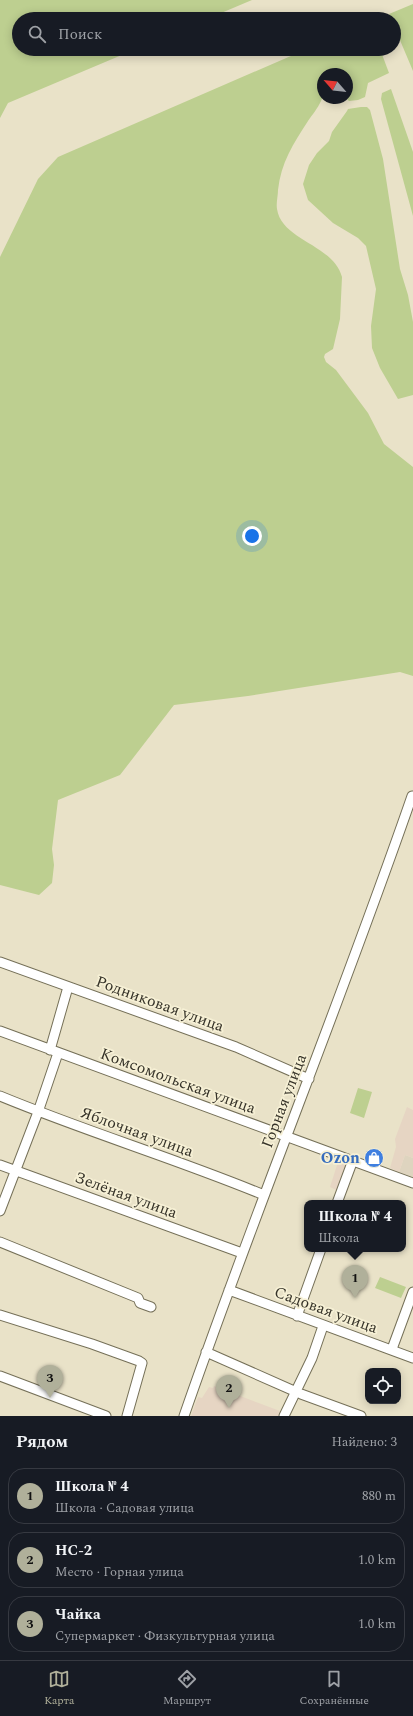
<!DOCTYPE html>
<html lang="ru">
<meta charset="utf-8">
<style>
body{margin:0;font-family:Spectral,serif;background:#20242c;color:#f1f3f6}
.controls{position:absolute;right:12px;bottom:12px;display:grid;overflow:hidden;border-radius:8px;box-shadow:0 2px 10px #0003}
.controls button{width:36px;height:36px;display:grid;place-items:center;padding:0;border:0;border-bottom:1px solid #363941;background:#171b24;color:#f1f3f6;font:20px sans-serif}
.compass{position:absolute;left:317px;top:68px;width:36px;height:36px;border-radius:50%;background:#171b24;box-shadow:0 2px 10px #0003;rotate:298deg}
.you{position:absolute;left:252px;top:536px;width:14px;height:14px;margin:-10px;border:3px solid #fff;border-radius:50%;background:#1a73e8;box-shadow:0 0 0 6px #1a73e833}
.badge{display:grid;place-items:center;width:26px;height:26px;border-radius:50%;background:#b0b09a;color:#111;font-size:13px;font-weight:700}
.pin{position:absolute;translate:-50% -33px;filter:drop-shadow(0 1px 2px #0008)}
.pin::after{content:'';position:absolute;top:21px;width:14px;height:12px;background:inherit;clip-path:polygon(0 0,100% 0,50% 100%)}
.popup{position:absolute;left:304px;top:1200px;width:102px;height:52px;box-sizing:border-box;display:grid;place-content:center;border-radius:8px;background:#171b24;filter:drop-shadow(0 1px 3px #0005);font-size:13px;white-space:nowrap;color:#9ea1a6}
.popup b{font-size:15px;color:#f1f3f6}
.popup::after{content:'';position:absolute;left:50%;top:100%;margin-left:-8px;border:8px solid transparent;border-top-color:#171b24}
.list{margin:0;padding:0;list-style:none}
h2{display:flex;justify-content:space-between;align-items:center;height:52px;margin:0;padding:0 16px;font-size:17px}
h2 small{font-size:13px;font-weight:400;color:#9ea1a6}
.list li{display:grid;grid-template-columns:26px 1fr auto;gap:12px;align-items:center;box-sizing:border-box;height:56px;margin:0 8px 8px;padding:0 8px;border:1px solid #363941;border-radius:16px}
.list b{display:block;font-size:15px;white-space:nowrap}
.list p{margin:0;font-size:13px;white-space:nowrap;color:#9ea1a6}
.list em{font-size:13px;font-style:normal;color:#9ea1a6}
.icon{flex:none;width:22px;height:22px;fill:none;stroke:currentColor;stroke-width:2;stroke-linecap:round;stroke-linejoin:round}
.map{position:relative;flex:none;width:413px;height:1416px;overflow:hidden}
.search{position:absolute;background:#171b24;box-shadow:0 2px 10px #0003;left:12px;right:12px;top:12px;height:44px;display:flex;align-items:center;gap:10px;box-sizing:border-box;padding:0 14px;border-radius:22px;color:#9ea1a6;font-size:15px}
.sheet{height:244px;background:#171b24}
nav{display:flex;justify-content:space-around;align-items:center;box-sizing:border-box;height:56px;border-top:1px solid #363941;background:#171b24;font-size:11px;color:#9ea1a6}
nav a{display:grid;justify-items:center;gap:2px}
nav .on{color:#b0b09a}
.map>svg:first-child{display:block}
.commercial{fill:#ded4bf}
.industrial{fill:#e6d5c3}
.green{fill:#bdcf90}
.lines{fill:none;stroke-linecap:round;stroke-linejoin:round}
.minor-casing{stroke:#757058;stroke-width:11}
.minor{stroke:#fff;stroke-width:9}
.labels{text-anchor:middle;dominant-baseline:central;stroke-width:3.5;stroke-linejoin:round;paint-order:stroke}
.street-label{font-size:16px;fill:#353228;stroke:#f6f0d5}
.shop-label{font-size:16px;font-weight:bold;fill:#366cbe;stroke:#f6f0d5;text-anchor:end}
</style>
<div class="map">
<svg width="413" height="1416" viewBox="0 0 413 1416">
<rect width="100%" height="100%" fill="#e9e2c8"/>
<!-- commercial -->
<path class="commercial" d="M 405,1155 L 413,1158 L 413,1177 L 399,1172 Z"/>
<!-- industrial -->
<path class="industrial" d="M 407,1107 L 413,1110 L 413,1158 L 405,1155 L 399,1172 L 390,1168 L 396,1147 L 395,1139 Z
M 338,1162 L 347,1166 L 338,1191 L 330,1187 Z
M 214,1386 L 280,1411 L 279,1416 L 191,1416 L 198,1397 L 202,1398 L 209,1387 L 213,1388 Z"/>
<!-- green -->
<path class="green" d="M 0,0 L 252,0 L 207,19 L 19,19 L 19,49 L 136,49 L 8,103 L 0,118 Z
M 413,4 L 413,71 L 394,26 L 394,19 L 391,19 L 389,14 Z
M 307,49 L 380,49 L 389,73 L 368,83 L 365,97 L 358,100 L 349,101 L 346,98 L 347,74 L 323,74 C 323,82 325,94 321,101 C 318,108 312,115 308,121 C 293,144 281,163 278,190 C 278,196 276,203 277,209 C 282,241 333,244 342,277 L 340,319 L 333,349 L 325,354 L 324,357 L 326,362 L 336,370 L 368,413 L 384,444 L 413,467 L 413,676 L 400,672 L 248,696 L 174,705 L 120,775 L 58,800 L 52,849 L 54,865 L 52,883 L 39,895 L 0,885 L 0,257 L 38,179 L 58,157 Z
M 391,89 L 413,152 L 413,216 L 381,99 L 382,93 Z
M 361,107 L 367,107 L 370,110 L 383,159 L 400,269 L 408,295 L 413,322 L 413,395 L 398,399 L 380,368 L 372,348 L 371,326 L 376,289 L 366,246 L 358,238 L 333,223 L 308,200 L 303,184 L 309,165 L 317,153 L 329,141 L 332,132 L 347,111 L 348,109 Z
M 358,1088 L 372,1092 L 364,1118 L 350,1113 Z
M 380,1277 L 406,1287 L 401,1298 L 375,1288 Z"/>
<g class="lines">
<!-- minor casing -->
<g class="minor-casing">
<path id="minor" d="M 0,962 L 236,1047 L 309,1079
M 0,1031 L 413,1183
M 50,1050 L 68,987
M 0,1096 C 87,1132 177,1159 264,1195
M 0,1165 L 242,1253
M 337,1203 L 353,1160
M 0,1211 L 38,1112 L 58,1053
M 0,1242 L 138,1298 L 140,1303 L 151,1307
M 229,1290 L 413,1358
M 0,1315 L 92,1344 L 139,1361 L 142,1363 L 127,1416
M 297,1316 L 321,1249
M 392,1349 L 413,1292
M 206,1352 L 301,1394 L 361,1416
M 0,1376 L 106,1416
M 184,1416 C 256,1208 340,1004 412,796
M 284,1416 L 312,1358 L 323,1326"/>
</g>
<!-- minor -->
<use href="#minor" class="minor"/>
</g>
<!-- icons -->
<defs>
<g id="shop-disc" transform="scale(1)"><circle r="9.5" fill="#3f7fe0" stroke="#f6f0d5"/><path d="M-5-2.5h2.3a2.7 3.5 0 0 1 5.4 0H5L5.5 6h-11ZM-1.5-2.5h3a1.5 2.3 0 0 0-3 0Z" fill="#fff"/></g>
</defs>
<g fill-rule="evenodd">
<use href="#shop-disc" x="374" y="1158"/>
</g>
<g class="labels">
<!-- street labels -->
<g class="street-label">
<text transform="translate(160 1004) rotate(20)">Родниковая улица</text>
<text transform="translate(178 1081) rotate(20)">Комсомольская улица</text>
<text transform="translate(284 1101) rotate(-69)">Горная улица</text>
<text transform="translate(137 1132) rotate(20)">Яблочная улица</text>
<text transform="translate(126 1195) rotate(20)">Зелёная улица</text>
<text transform="translate(326 1310) rotate(20)">Садовая улица</text>
</g>
<!-- shop labels -->
<g class="shop-label">
<text x="360" y="1158">Ozon</text>
</g>
</g>
</svg>
<div class="controls">
<button><svg class="icon" aria-label="locate" viewBox="0 0 24 24"><circle cx="12" cy="12" r="6"/><path d="M12 2v4M12 18v4M2 12h4M18 12h4"/></svg></button>
</div>
<svg class="compass" viewBox="-18 -18 36 36"><path d="M0-13l5 13h-10z" fill="#e53935"/><path d="M0 13l5-13h-10z" fill="#9ea1a6"/></svg>
<div class="you"></div>
<div class="pin badge" style="left:355px;top:1298px">1</div>
<div class="popup"><b>Школа № 4</b>Школа</div>
<div class="pin badge" style="left:229px;top:1408px">2</div>
<div class="pin badge" style="left:50px;top:1398px">3</div>
<div class="search"><svg class="icon" aria-label="search" viewBox="0 0 24 24"><circle cx="10" cy="10" r="6"/><path d="M15 15l6 6"/></svg>Поиск</div>
</div>
<section class="sheet">
<h2>Рядом<small>Найдено: 3</small></h2>
<ul class="list">
<li><span class="badge">1</span><div><b>Школа № 4</b><p>Школа · Садовая улица</p></div><em>880 m</em></li>
<li><span class="badge">2</span><div><b>НС-2</b><p>Место · Горная улица</p></div><em>1.0 km</em></li>
<li><span class="badge">3</span><div><b>Чайка</b><p>Супермаркет · Физкультурная улица</p></div><em>1.0 km</em></li>
</ul>
</section>
<nav>
<a class="on"><svg class="icon" aria-label="map" viewBox="0 0 24 24"><path d="M3 6l6-2 6 2 6-2v14l-6 2-6-2-6 2zM9 4v14M15 6v14"/></svg>Карта</a>
<a><svg class="icon" aria-label="directions" viewBox="0 0 24 24"><path d="M12 3l9 9-9 9-9-9zM9 14v-3h6M13 9l2 2-2 2"/></svg>Маршрут</a>
<a><svg class="icon" aria-label="saved" viewBox="0 0 24 24"><path d="M7 4h10v16l-5-4-5 4z"/></svg>Сохранённые</a>
</nav>
